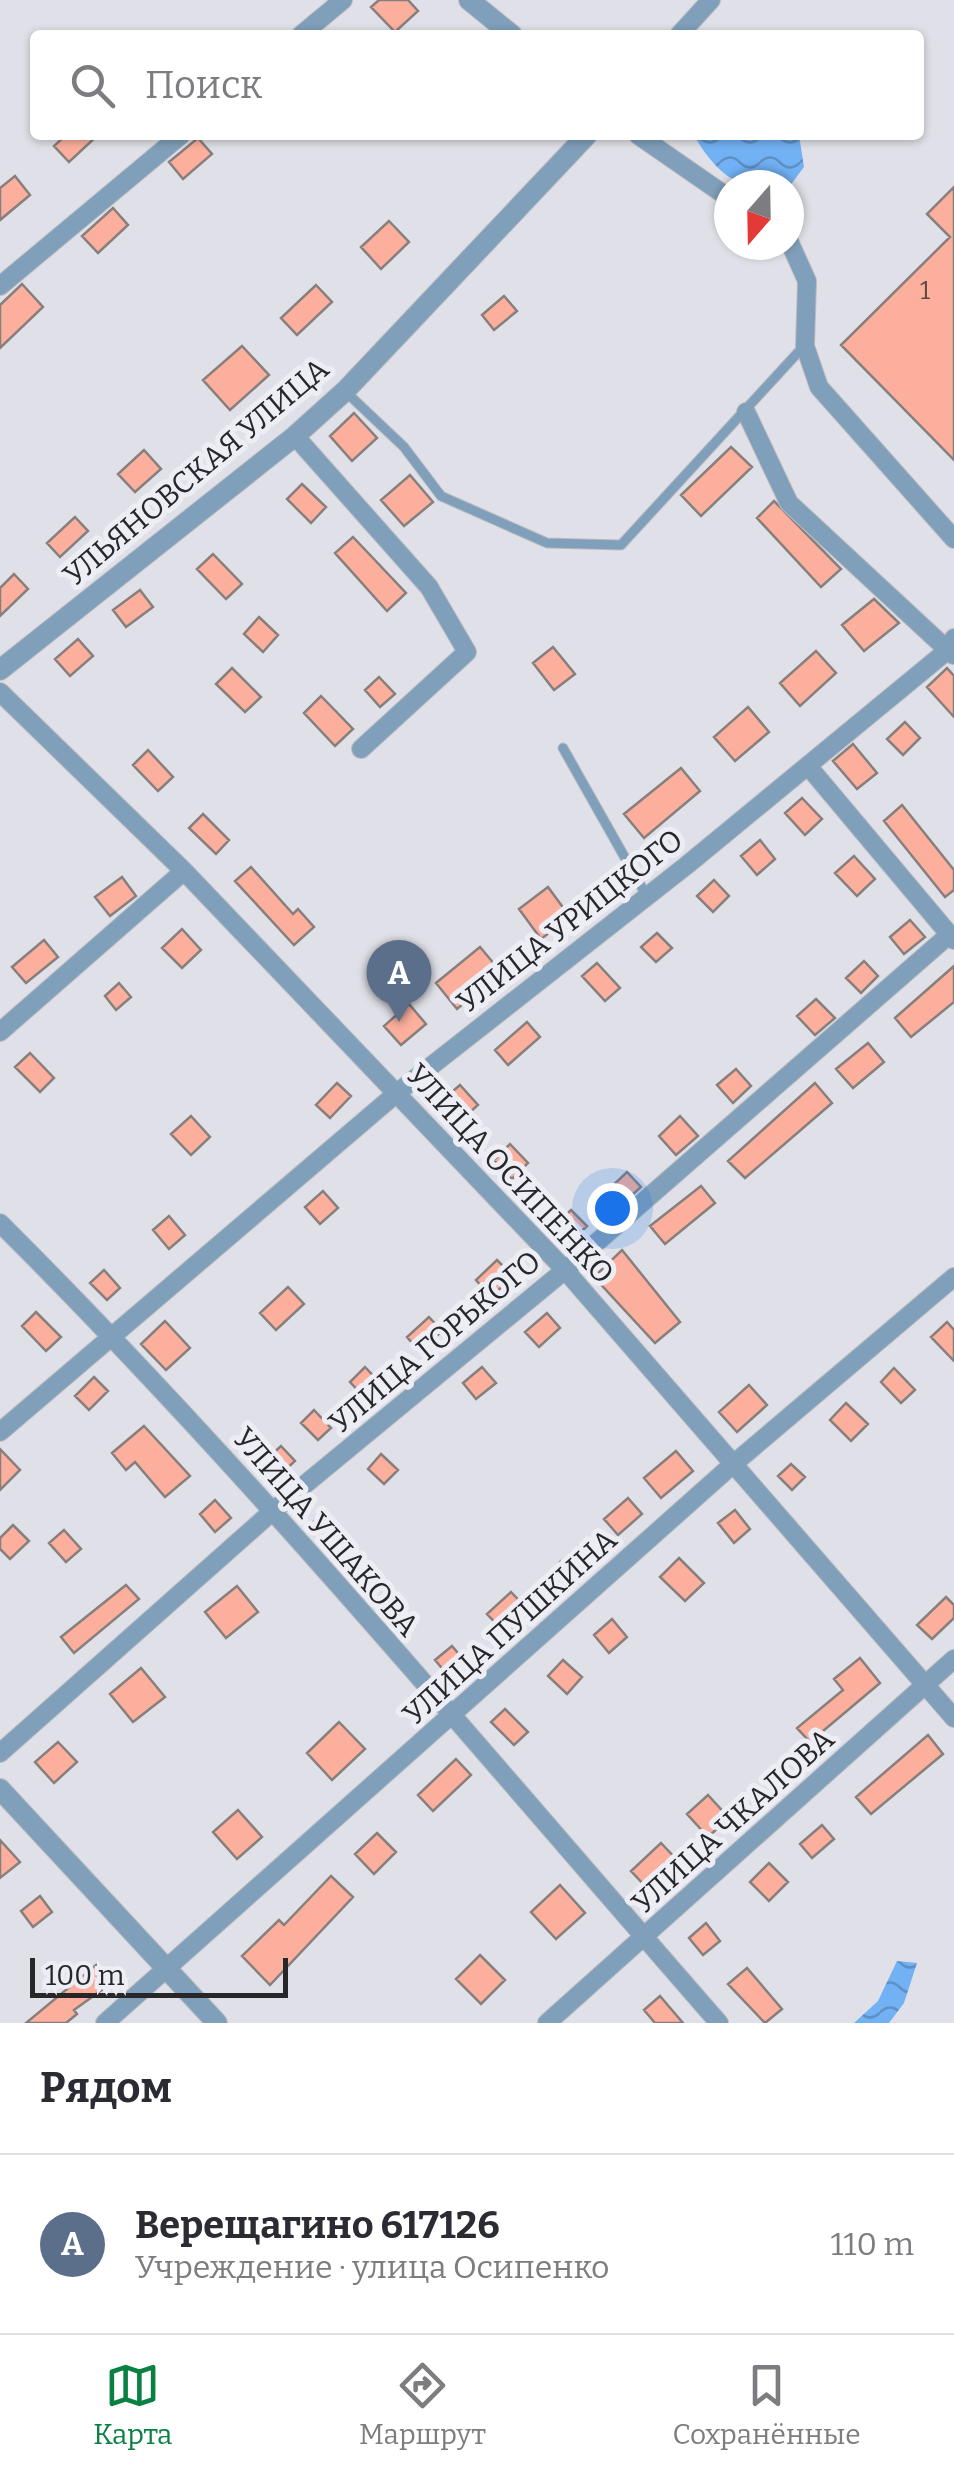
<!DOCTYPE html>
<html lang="ru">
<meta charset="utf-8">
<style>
body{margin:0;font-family:Bitter,serif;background:#f7f7f7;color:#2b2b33}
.compass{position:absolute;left:714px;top:170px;width:90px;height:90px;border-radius:50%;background:#fff;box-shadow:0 2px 8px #0004;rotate:200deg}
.scale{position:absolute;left:30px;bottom:25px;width:258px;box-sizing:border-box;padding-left:10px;border:5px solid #27272a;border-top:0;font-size:28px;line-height:35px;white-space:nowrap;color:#27272a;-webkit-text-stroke:8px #edeef5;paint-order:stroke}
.you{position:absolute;left:612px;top:1208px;width:35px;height:35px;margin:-25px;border:8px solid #fff;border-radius:50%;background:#1a73e8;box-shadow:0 0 0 15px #1a73e833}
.badge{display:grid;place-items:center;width:65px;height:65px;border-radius:50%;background:#0b8043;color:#fff;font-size:32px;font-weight:700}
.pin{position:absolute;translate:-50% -82px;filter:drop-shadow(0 2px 5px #0008)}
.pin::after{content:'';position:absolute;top:52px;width:35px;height:30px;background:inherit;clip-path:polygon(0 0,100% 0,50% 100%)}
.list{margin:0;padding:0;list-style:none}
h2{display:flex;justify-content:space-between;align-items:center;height:130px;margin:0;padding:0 40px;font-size:42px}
h2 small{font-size:32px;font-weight:400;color:#7c7c81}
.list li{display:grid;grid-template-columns:65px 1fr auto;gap:30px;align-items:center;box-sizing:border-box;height:180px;padding:0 40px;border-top:2px solid #e1e1e2}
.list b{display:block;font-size:38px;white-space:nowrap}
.list p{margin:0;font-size:32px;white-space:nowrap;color:#7c7c81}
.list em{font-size:32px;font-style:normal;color:#7c7c81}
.icon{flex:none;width:55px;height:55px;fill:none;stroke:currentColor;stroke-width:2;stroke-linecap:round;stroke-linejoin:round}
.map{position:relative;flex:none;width:954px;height:2023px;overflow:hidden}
.search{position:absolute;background:#fff;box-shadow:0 2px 8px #0004;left:30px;right:30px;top:30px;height:110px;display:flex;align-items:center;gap:25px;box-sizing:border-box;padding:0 35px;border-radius:10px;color:#7c7c81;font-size:38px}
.sheet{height:310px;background:#fff}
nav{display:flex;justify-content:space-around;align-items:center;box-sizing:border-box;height:140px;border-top:2px solid #e1e1e2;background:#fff;font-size:28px;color:#7c7c81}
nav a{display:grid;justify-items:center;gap:5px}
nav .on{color:#0b8043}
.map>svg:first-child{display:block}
.water{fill:url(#water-waves)}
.building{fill:#fcaf9c;stroke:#877f7d;stroke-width:2.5}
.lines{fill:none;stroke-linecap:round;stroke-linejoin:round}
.service-casing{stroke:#bbbcc2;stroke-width:11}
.minor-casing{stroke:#bbbcc2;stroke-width:20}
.tertiary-casing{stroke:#bbbcc2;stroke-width:22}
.service{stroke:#809fba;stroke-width:9}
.minor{stroke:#809fba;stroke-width:18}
.tertiary{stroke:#809fba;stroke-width:20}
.labels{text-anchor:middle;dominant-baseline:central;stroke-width:10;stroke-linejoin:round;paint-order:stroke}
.number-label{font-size:25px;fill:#5c4946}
.street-label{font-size:30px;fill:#27272a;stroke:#edeef5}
</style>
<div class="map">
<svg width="954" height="2023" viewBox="0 0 954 2023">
<defs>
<pattern id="water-waves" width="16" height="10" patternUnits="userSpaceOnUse" patternTransform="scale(2.5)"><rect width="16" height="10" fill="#71b1f4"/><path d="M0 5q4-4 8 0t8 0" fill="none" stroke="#5d90c6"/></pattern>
</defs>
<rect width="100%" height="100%" fill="#e0e1e8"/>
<!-- water -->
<path class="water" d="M 694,135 L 799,135 L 804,167 L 789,187 C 779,183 762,187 749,185 C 724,181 705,155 694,135 Z
M 897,1961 L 917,1963 L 904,2003 L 889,2023 L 854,2023 L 878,2001 Z"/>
<!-- building -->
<path class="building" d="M 379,0 L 408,0 L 418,11 L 395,32 L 371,7 Z
M 66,135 L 98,135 L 69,162 L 54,146 Z
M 198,138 L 212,154 L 183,179 L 169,162 Z
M 15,176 L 30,195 L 0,220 L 0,188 Z
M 954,187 L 954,460 L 841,345 L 950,237 L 927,214 Z
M 113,208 L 128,225 L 98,253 L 82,236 Z
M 389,221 L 409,242 L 381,269 L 361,247 Z
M 22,284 L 43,307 L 0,348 L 0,305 Z
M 316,285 L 332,302 L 297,335 L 281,318 Z
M 504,296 L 517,311 L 494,330 L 482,315 Z
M 242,346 L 269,375 L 230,410 L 203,380 Z
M 354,413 L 377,438 L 352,461 L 330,436 Z
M 731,447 L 752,467 L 701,516 L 681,495 Z
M 144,450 L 161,469 L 135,492 L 118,474 Z
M 410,475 L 433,502 L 404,526 L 381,500 Z
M 302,484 L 326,507 L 311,523 L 287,499 Z
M 774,501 L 841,569 L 821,587 L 757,518 Z
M 75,517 L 88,531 L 60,557 L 47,543 Z
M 353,537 L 406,593 L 387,611 L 335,553 Z
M 213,554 L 242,584 L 226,599 L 197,569 Z
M 14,574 L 28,589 L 0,616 L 0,588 Z
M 140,590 L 153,607 L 126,627 L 113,610 Z
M 874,599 L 899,623 L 864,651 L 842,625 Z
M 259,617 L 278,635 L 263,652 L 244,634 Z
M 78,639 L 93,656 L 70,676 L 55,659 Z
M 553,647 L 575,674 L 554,690 L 533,663 Z
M 816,651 L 836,673 L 800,706 L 780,683 Z
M 232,668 L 261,697 L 245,712 L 216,684 Z
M 947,668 L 954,676 L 954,717 L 927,687 Z
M 379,677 L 395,694 L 380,707 L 365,690 Z
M 321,696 L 353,729 L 335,746 L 304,713 Z
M 748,707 L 769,732 L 735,761 L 714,737 Z
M 905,722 L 920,738 L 903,755 L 887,739 Z
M 853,744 L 877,773 L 857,789 L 833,761 Z
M 148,750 L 173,777 L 158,791 L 133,765 Z
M 681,768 L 700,791 L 644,838 L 624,814 Z
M 802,798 L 822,819 L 805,835 L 785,813 Z
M 902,805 L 954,870 L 954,890 L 945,897 L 884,821 Z
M 203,814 L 229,840 L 216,854 L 189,828 Z
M 760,840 L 775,859 L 757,875 L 741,856 Z
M 854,856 L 875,879 L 857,896 L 835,873 Z
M 251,867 L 293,914 L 298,909 L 314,927 L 294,945 L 235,881 Z
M 122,877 L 136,896 L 110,916 L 95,897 Z
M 714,880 L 729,896 L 713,912 L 697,896 Z
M 548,887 L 570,917 L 541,939 L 519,909 Z
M 910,920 L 925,937 L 904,954 L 890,937 Z
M 182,929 L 201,950 L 182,968 L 162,948 Z
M 657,933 L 672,948 L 656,962 L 641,947 Z
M 44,940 L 58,957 L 26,983 L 12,967 Z
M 480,947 L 501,972 L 457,1009 L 436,983 Z
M 864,961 L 878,976 L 861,993 L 846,978 Z
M 597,963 L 620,988 L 605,1001 L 582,976 Z
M 954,966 L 954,1002 L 911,1037 L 895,1018 Z
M 119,983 L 131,997 L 116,1010 L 105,996 Z
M 816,999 L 835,1018 L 815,1035 L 797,1016 Z
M 409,1004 L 426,1024 L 401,1045 L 384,1026 Z
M 527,1022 L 540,1037 L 508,1065 L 495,1050 Z
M 868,1043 L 884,1062 L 853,1088 L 836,1069 Z
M 30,1053 L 54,1078 L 40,1092 L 15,1067 Z
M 736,1069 L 751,1086 L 733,1103 L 717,1085 Z
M 337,1083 L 351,1096 L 330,1118 L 316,1105 Z
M 815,1083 L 832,1103 L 745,1178 L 728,1161 Z
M 460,1085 L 478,1105 L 457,1124 L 439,1103 Z
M 191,1116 L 210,1137 L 191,1155 L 171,1134 Z
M 680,1116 L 698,1136 L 676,1155 L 659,1136 Z
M 510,1144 L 528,1163 L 512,1179 L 494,1160 Z
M 627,1172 L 641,1187 L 621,1205 L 607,1191 Z
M 701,1186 L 715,1203 L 665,1244 L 650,1226 Z
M 323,1191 L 338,1208 L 320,1224 L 305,1207 Z
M 571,1210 L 587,1226 L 571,1242 L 555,1226 Z
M 169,1216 L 185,1235 L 169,1249 L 153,1230 Z
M 622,1250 L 680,1322 L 655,1343 L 594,1277 Z
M 497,1260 L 513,1276 L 491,1297 L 476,1280 Z
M 104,1270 L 120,1288 L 107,1300 L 90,1283 Z
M 288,1287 L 304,1304 L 276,1330 L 260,1313 Z
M 36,1312 L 61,1337 L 46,1351 L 22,1326 Z
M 547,1313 L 560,1328 L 539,1347 L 525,1332 Z
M 429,1317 L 442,1331 L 420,1352 L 407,1337 Z
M 165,1321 L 190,1348 L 166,1370 L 141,1344 Z
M 947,1322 L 954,1330 L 954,1361 L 931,1337 Z
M 365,1367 L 382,1385 L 367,1400 L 350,1382 Z
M 482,1367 L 496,1383 L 476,1399 L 463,1383 Z
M 894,1368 L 915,1390 L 901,1403 L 881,1382 Z
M 94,1377 L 108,1391 L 89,1410 L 75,1396 Z
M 749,1385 L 767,1405 L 737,1432 L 719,1412 Z
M 846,1403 L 868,1424 L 851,1441 L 830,1420 Z
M 314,1410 L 331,1428 L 318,1440 L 301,1423 Z
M 144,1426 L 190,1476 L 165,1497 L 135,1462 L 126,1470 L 112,1453 Z
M 281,1446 L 295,1461 L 274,1480 L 260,1465 Z
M 0,1449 L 20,1470 L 0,1490 Z
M 676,1451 L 693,1471 L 661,1498 L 644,1478 Z
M 381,1454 L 398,1470 L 384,1484 L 368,1469 Z
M 791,1464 L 805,1477 L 792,1490 L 778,1476 Z
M 628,1498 L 642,1514 L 618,1535 L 604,1519 Z
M 215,1500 L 231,1518 L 215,1532 L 200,1514 Z
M 735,1510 L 750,1529 L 734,1543 L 718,1523 Z
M 321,1513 L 343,1533 L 331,1545 L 310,1526 Z
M 13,1525 L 29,1541 L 10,1559 L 0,1549 L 0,1538 Z
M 64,1530 L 81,1549 L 66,1562 L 49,1543 Z
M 580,1545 L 592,1559 L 571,1577 L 559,1563 Z
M 679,1558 L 704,1583 L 685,1601 L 660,1577 Z
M 126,1585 L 139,1599 L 74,1653 L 61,1637 Z
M 237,1586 L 258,1612 L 226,1638 L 205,1612 Z
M 511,1592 L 529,1611 L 506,1634 L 487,1614 Z
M 946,1597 L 954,1605 L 954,1618 L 932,1639 L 917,1625 Z
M 612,1619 L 627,1637 L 609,1653 L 594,1635 Z
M 452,1646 L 469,1666 L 452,1680 L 435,1660 Z
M 860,1658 L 880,1683 L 810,1742 L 797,1728 L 843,1690 L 834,1679 Z
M 563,1660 L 582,1677 L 567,1694 L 548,1676 Z
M 141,1668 L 165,1697 L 133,1722 L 110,1694 Z
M 505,1709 L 528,1732 L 514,1745 L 491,1722 Z
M 339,1722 L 365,1749 L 332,1780 L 307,1753 Z
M 928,1735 L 943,1754 L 871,1814 L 856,1797 Z
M 58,1742 L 77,1762 L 54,1783 L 35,1762 Z
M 456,1759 L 471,1775 L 433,1811 L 418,1795 Z
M 708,1795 L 729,1818 L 708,1837 L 687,1814 Z
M 238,1810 L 262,1837 L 237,1859 L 213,1832 Z
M 822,1825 L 834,1839 L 812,1858 L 800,1844 Z
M 377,1833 L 396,1852 L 374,1874 L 355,1854 Z
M 0,1840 L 20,1862 L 0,1878 Z
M 661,1843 L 677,1860 L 647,1888 L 631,1871 Z
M 769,1863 L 788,1882 L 769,1901 L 750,1882 Z
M 331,1876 L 353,1897 L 270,1985 L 242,1956 L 279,1920 L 284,1925 Z
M 560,1885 L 585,1913 L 556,1939 L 531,1912 Z
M 40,1896 L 52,1912 L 33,1927 L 21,1911 Z
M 706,1923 L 720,1941 L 703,1955 L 689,1938 Z
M 480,1955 L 505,1980 L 481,2004 L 456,1979 Z
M 96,1965 L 110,1984 L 74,2010 L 77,2014 L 66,2023 L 26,2023 Z
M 747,1968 L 782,2009 L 765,2023 L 728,1984 Z
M 660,1996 L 683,2023 L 655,2023 L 644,2010 Z"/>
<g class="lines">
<!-- service casing -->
<g class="service-casing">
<path id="service" d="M 347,393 L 404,447 L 441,496 L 547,543 L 621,545 L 803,347
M 563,748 L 646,895"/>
</g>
<!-- minor casing -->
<g class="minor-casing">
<path id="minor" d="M 301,35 L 343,0
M 679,35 L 711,0
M 638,135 L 729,198
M 789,241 L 807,281 L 805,346 L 819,387 L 954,539
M 0,286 L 181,135
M 746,412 L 789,503 L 953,655
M 295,436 L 429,587 L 467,652 L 361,749
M 0,692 L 184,871 L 565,1270 L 954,1718
M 808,766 L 954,940
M 0,1032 L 184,871
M 0,1223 C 254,1476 483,1753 719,2023
M 0,1432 L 398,1092 L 687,865 L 948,650 L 954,638
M 0,1753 L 274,1510 L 565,1270 L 950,934
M 105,2023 L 731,1466 L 954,1277
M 547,2023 L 954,1659"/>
</g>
<!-- tertiary casing -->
<g class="tertiary-casing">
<path id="tertiary" d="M 469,0 L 512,35
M 0,670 L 295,436 L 345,391 L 587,135
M 0,1789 L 217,2023"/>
</g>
<!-- service -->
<use href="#service" class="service"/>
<!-- minor -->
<use href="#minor" class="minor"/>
<!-- tertiary -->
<use href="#tertiary" class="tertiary"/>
</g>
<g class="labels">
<!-- number labels -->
<g class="number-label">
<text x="925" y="291">1</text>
</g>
<!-- street labels -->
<g class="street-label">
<text transform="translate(196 472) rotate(-40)">УЛЬЯНОВСКАЯ УЛИЦА</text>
<text transform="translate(570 921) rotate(-38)">УЛИЦА УРИЦКОГО</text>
<text transform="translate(510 1174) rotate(47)">УЛИЦА ОСИПЕНКО</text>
<text transform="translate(435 1342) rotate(-40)">УЛИЦА ГОРЬКОГО</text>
<text transform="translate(326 1532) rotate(49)">УЛИЦА УШАКОВА</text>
<text transform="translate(510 1627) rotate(-42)">УЛИЦА ПУШКИНА</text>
<text transform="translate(733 1821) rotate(-42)">УЛИЦА ЧКАЛОВА</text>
</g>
</g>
</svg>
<svg class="compass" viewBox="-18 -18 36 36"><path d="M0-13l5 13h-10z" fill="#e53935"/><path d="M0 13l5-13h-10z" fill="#7c7c81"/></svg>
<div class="scale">100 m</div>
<div class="you"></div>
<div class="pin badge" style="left:399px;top:1022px;background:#5c6f8a">A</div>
<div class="search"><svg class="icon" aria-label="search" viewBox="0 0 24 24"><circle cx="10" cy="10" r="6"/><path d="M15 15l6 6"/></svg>Поиск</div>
</div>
<section class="sheet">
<h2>Рядом<small></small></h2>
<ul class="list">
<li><span class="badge" style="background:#5c6f8a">A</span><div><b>Верещагино 617126</b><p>Учреждение · улица Осипенко</p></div><em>110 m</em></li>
</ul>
</section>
<nav>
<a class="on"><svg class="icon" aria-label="map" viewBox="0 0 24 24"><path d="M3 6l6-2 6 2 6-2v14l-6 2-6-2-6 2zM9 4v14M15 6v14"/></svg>Карта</a>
<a><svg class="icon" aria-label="directions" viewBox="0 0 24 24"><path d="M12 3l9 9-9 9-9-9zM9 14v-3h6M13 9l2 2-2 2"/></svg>Маршрут</a>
<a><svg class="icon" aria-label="saved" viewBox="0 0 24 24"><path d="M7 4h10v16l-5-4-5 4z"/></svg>Сохранённые</a>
</nav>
